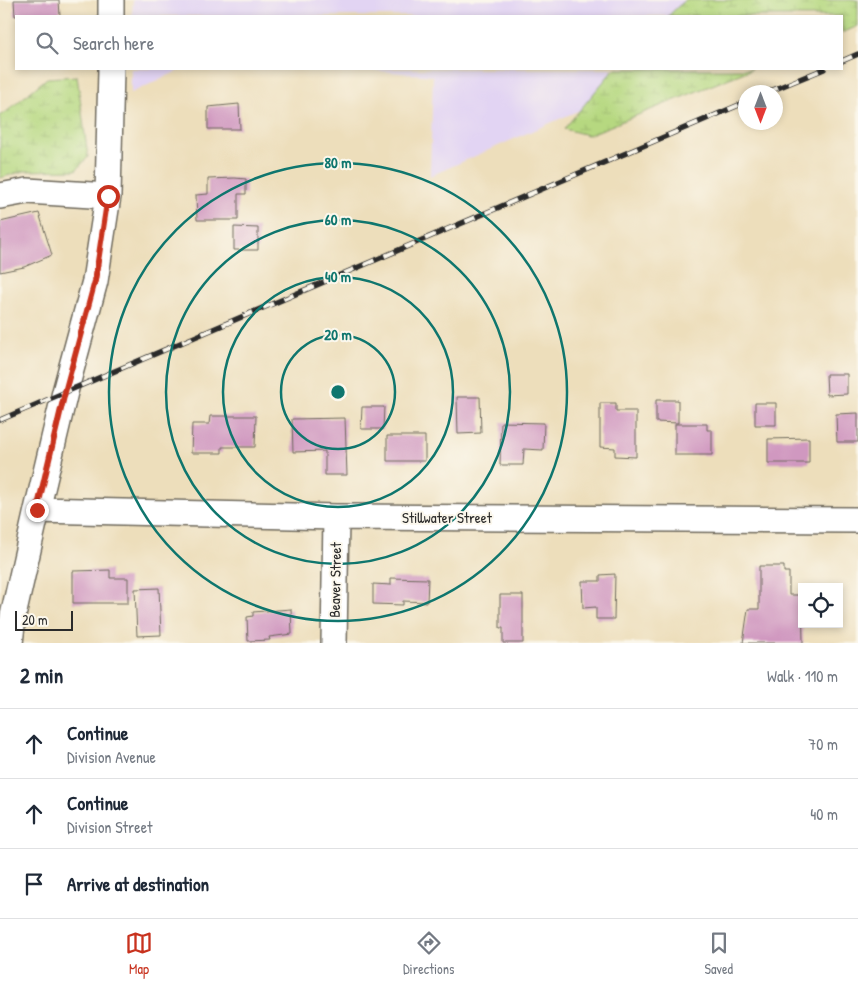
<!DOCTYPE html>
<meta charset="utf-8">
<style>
body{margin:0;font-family:"Patrick Hand",sans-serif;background:#f2f2f3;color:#1f2937}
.controls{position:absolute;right:15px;bottom:15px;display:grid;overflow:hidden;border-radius:0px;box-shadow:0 2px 8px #0003}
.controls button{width:45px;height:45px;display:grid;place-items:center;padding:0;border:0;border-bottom:1px solid #e0e1e3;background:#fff;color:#1f2937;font:25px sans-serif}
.compass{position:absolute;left:738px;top:85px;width:45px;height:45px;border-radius:50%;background:#fff;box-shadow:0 2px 8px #0003;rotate:180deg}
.scale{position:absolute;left:15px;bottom:12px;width:58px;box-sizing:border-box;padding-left:5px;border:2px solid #2b2b2b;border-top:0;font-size:14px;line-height:18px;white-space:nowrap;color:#2b2b2b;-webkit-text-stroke:4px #fbf7ec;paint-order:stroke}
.stop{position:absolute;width:15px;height:15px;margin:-11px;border:4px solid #c8321e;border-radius:50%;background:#fff}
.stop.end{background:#c8321e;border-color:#fff;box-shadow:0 1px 5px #0008}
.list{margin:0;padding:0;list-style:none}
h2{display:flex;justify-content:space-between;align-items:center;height:65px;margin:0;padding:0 20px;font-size:21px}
h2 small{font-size:16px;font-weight:400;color:#747a83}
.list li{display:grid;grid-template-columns:32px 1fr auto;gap:15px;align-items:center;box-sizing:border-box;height:70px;padding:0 20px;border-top:1px solid #e0e1e3}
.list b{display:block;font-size:19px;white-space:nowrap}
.list p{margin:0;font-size:16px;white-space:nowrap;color:#747a83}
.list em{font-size:16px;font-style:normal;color:#747a83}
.icon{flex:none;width:28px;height:28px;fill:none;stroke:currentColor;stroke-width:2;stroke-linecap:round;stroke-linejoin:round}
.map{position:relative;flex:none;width:858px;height:643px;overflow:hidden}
.search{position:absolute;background:#fff;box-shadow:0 2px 8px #0003;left:15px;right:15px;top:15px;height:55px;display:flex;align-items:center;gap:12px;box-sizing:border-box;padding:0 18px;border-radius:0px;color:#747a83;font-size:19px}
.sheet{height:275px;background:#fff}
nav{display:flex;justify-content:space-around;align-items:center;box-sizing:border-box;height:70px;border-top:1px solid #e0e1e3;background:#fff;font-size:14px;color:#747a83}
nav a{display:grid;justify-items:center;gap:2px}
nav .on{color:#c8321e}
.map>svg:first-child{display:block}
.built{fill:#e2d4f3}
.wetland{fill:url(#wetland-marsh);stroke:#708256}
.building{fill:#d098c0}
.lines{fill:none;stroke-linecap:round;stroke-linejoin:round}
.minor-casing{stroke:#6f6a5d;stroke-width:28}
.minor{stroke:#fff;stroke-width:25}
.rail-casing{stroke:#2b2b2b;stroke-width:5.5}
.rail{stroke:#fbf7ec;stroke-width:4;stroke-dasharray:11;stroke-linecap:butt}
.route{stroke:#c8321e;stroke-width:6}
.ring{fill:none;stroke:#0f766e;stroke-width:2.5}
.labels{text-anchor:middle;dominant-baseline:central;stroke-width:4;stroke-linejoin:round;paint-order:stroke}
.street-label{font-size:15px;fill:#2b2b2b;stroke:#fbf7ec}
.centre{fill:#0f766e;stroke:#fbf7ec;stroke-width:2.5}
.ring-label{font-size:15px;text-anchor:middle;font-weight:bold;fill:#0f766e;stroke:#fbf7ec;stroke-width:4;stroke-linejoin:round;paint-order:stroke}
</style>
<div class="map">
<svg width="858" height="643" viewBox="0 0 858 643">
<defs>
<pattern id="wetland-marsh" width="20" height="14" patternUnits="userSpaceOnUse" patternTransform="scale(1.25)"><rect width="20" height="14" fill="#b6d880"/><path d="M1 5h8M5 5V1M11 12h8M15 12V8" fill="none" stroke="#9dba6f"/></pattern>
</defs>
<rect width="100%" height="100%" fill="#fbf7ec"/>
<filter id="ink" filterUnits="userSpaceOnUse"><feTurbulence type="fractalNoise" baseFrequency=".02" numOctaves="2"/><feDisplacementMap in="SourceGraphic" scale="10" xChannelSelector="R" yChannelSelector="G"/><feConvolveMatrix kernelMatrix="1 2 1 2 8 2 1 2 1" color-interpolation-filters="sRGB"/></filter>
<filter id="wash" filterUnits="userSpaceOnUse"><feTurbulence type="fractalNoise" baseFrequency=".0096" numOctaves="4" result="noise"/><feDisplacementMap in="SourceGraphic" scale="20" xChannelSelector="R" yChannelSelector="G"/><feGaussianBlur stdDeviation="1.12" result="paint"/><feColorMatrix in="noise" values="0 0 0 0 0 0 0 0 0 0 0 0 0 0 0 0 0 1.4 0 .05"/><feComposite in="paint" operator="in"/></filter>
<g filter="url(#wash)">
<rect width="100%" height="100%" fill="#eddebb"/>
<!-- built -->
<path class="built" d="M 133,0 L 850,0 L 810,16 L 132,16 Z
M 131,69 L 182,69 L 131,93 Z
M 360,69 L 679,69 L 600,101 L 430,176 L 433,76 Z"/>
<!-- wetland -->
<path class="wetland" d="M 685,0 L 858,0 L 858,26 L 842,33 L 842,16 L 668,16 Z
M 614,69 L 752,69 L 588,135 L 564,129 Z
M 77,76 L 88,157 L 76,170 L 24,171 L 0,178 L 0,115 L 5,113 L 47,78 Z"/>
<g id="blocks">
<!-- building -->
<path class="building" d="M 14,0 L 59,0 L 60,16 L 15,16 Z
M 239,104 L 240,129 L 208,129 L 208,107 Z
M 235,178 L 246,179 L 246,194 L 238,194 L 238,220 L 197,220 L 196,195 L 208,194 L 208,179 Z
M 39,213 L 52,255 L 24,267 L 0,272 L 0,222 Z
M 234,227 L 258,228 L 258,250 L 234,250 Z
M 826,374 L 847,374 L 847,394 L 827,395 Z
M 457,397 L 480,397 L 481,433 L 458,434 Z
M 656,400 L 678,400 L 678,423 L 656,422 Z
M 600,403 L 616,403 L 616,411 L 636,411 L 636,457 L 615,456 L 615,448 L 600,447 Z
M 755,403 L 776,403 L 776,425 L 755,425 Z
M 362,407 L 384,407 L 383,429 L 361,429 Z
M 858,413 L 858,442 L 837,442 L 836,414 Z
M 210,416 L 256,416 L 255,447 L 222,447 L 222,453 L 191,453 L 192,424 L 209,424 Z
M 345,418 L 347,475 L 325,475 L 325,451 L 293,452 L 292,419 Z
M 501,422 L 544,423 L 543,450 L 524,449 L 523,465 L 500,465 Z
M 675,424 L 707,424 L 707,430 L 712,430 L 712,455 L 675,455 Z
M 387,436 L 425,436 L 425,461 L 387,461 Z
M 809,438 L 809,463 L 768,463 L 768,439 Z
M 759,566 L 784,566 L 784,572 L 789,572 L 789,595 L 802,595 L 803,643 L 743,643 L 748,609 L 759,609 Z
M 110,570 L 110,578 L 128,578 L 128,603 L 73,603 L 73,571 Z
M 615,574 L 614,619 L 596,619 L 596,607 L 583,608 L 582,581 L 600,581 L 600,575 Z
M 391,578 L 428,579 L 427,602 L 403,601 L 403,605 L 373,604 L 373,584 L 391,585 Z
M 159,588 L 161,635 L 137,636 L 135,589 Z
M 500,595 L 523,595 L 523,643 L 503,643 L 503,628 L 500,628 Z
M 291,609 L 292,634 L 269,637 L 270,640 L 248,641 L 247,617 L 253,616 L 253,612 Z"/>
</g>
</g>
<g filter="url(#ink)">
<use href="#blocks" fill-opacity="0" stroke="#6f6a5d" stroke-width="1"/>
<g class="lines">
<!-- minor casing -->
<g class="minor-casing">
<path id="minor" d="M 111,16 L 111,0
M 0,196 L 27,191 L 108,196
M 37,510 L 336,517 L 858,520
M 10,643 L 13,616 L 37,510 L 65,392 L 95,281 L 108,196 L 111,69
M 334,643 L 336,517"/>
</g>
<!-- minor -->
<use href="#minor" class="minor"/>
<!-- rail casing -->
<g class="rail-casing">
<path id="rail" d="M 842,61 L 858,54
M 768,92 L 824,69
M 0,420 L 746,102"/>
</g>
<!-- rail -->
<use href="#rail" class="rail"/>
</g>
</g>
<g class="lines" filter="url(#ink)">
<!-- route -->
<path class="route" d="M 37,510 L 65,392 L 95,281 L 108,196"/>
</g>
<!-- distance rings -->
<g class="ring">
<circle cx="338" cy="392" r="57"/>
<circle cx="338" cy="392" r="115"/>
<circle cx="338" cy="392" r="172"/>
<circle cx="338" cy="392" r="229"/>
</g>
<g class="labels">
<!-- street labels -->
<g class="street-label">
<text x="447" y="517">Stillwater Street</text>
<text transform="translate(335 580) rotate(-89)">Beaver Street</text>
</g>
</g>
<circle cx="338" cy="392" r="8" class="centre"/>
<g class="ring-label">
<text x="338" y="168">80 m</text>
<text x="338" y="225">60 m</text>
<text x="338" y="282">40 m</text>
<text x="338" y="340">20 m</text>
</g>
</svg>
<div class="controls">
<button><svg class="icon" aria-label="locate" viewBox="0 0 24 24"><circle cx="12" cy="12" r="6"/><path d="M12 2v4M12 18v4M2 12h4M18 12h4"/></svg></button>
</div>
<svg class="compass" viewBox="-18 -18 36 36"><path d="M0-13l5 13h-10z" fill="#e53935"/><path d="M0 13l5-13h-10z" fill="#747a83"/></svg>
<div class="scale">20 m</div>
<div class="stop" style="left:108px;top:196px"></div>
<div class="stop end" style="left:37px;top:510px"></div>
<div class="search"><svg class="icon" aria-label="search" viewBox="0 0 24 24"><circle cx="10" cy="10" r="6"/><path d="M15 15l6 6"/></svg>Search here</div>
</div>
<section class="sheet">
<h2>2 min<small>Walk · 110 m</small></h2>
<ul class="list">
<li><svg class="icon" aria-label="ahead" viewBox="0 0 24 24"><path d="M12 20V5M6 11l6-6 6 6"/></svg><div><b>Continue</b><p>Division Avenue</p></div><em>70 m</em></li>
<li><svg class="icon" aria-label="ahead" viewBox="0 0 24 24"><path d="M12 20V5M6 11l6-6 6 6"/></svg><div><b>Continue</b><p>Division Street</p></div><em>40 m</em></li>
<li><svg class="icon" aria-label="arrive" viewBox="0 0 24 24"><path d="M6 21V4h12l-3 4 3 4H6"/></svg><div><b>Arrive at destination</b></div></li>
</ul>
</section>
<nav>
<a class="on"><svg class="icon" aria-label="map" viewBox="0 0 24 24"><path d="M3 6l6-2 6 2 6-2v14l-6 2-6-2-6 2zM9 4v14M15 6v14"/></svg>Map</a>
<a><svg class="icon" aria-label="directions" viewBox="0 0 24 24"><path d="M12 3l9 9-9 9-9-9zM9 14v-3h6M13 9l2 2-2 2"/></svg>Directions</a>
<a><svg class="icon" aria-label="saved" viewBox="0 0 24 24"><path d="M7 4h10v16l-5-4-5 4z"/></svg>Saved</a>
</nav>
